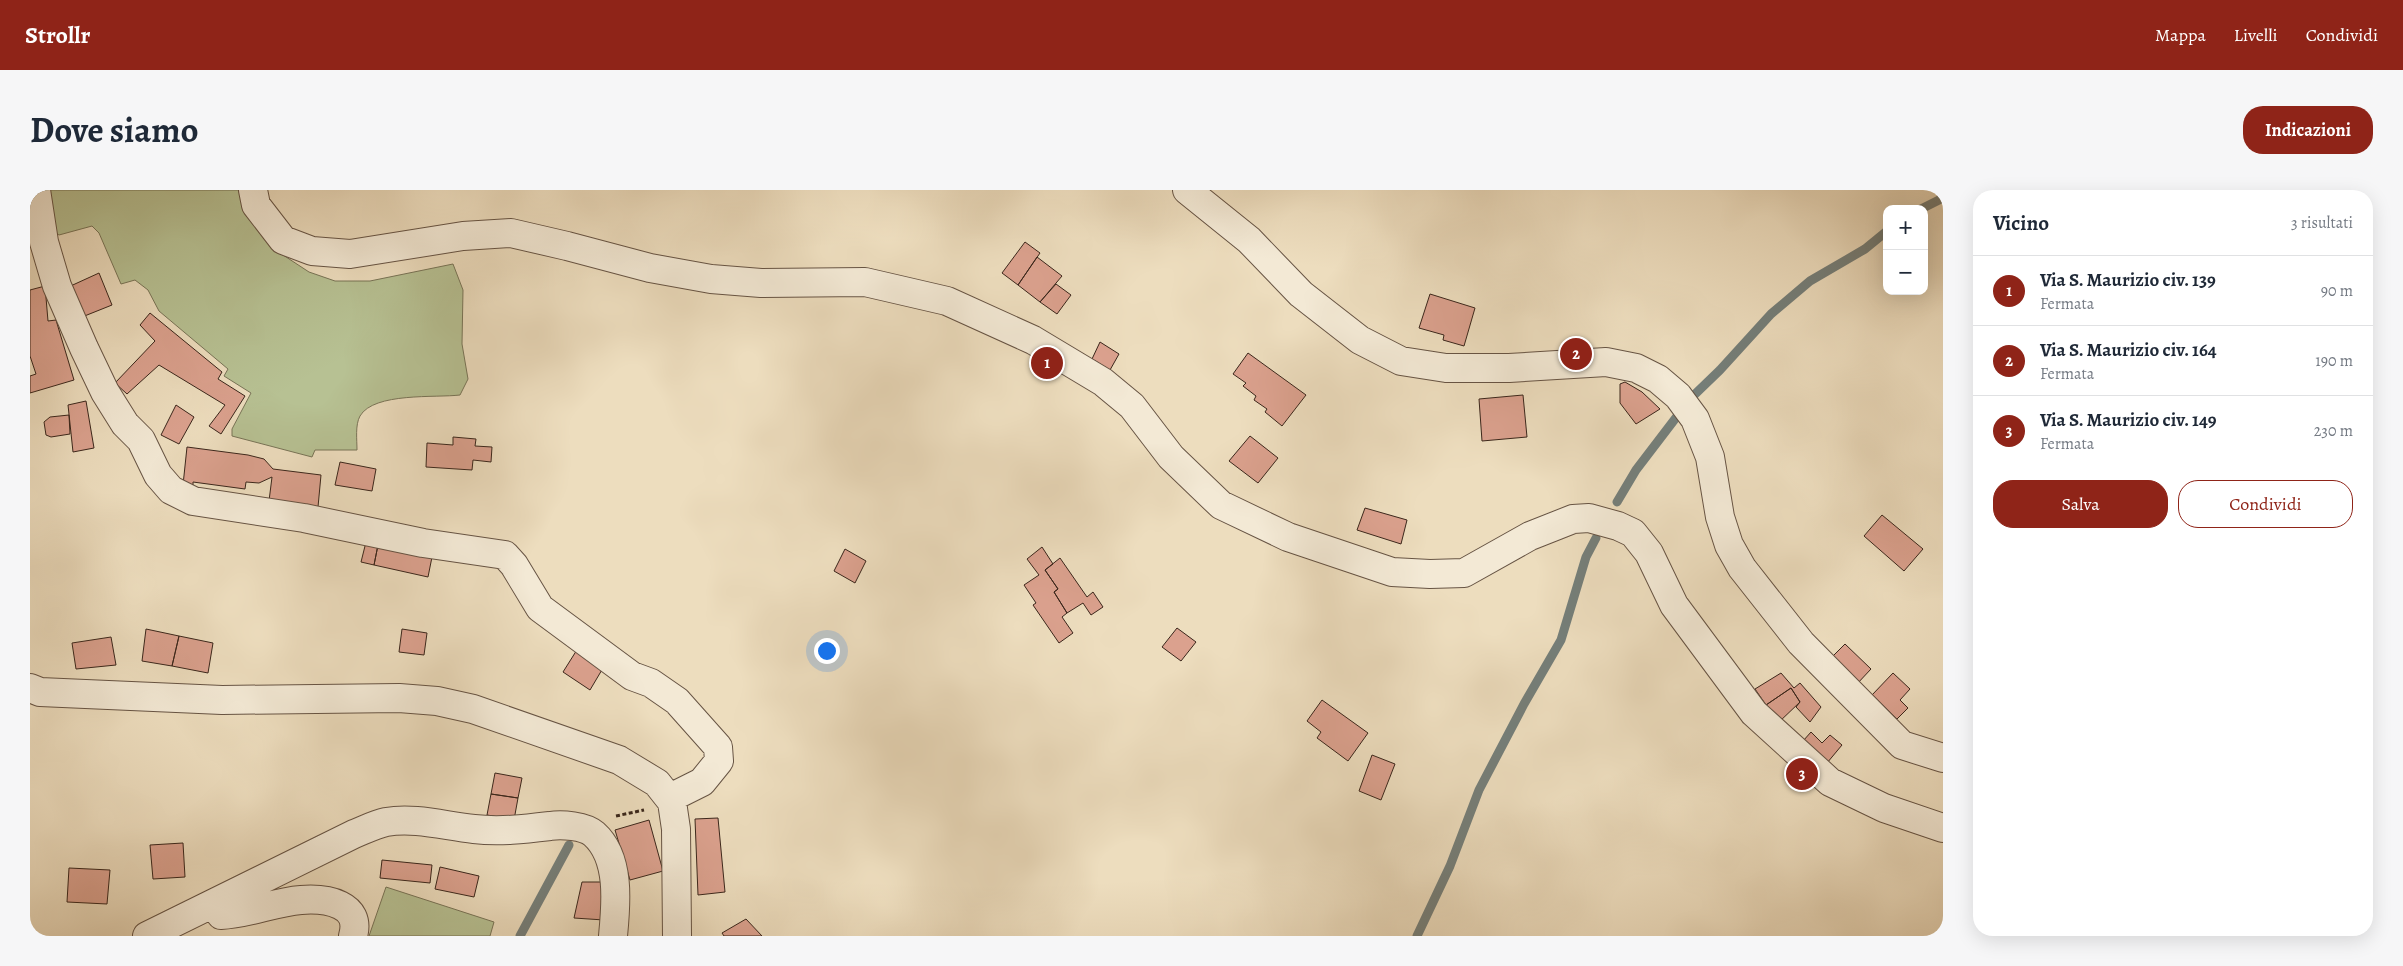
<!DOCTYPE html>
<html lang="it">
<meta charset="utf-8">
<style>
body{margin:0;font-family:Alegreya,serif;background:#f6f6f7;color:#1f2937}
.controls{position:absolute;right:15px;top:15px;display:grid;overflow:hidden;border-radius:10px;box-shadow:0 5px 20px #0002}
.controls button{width:45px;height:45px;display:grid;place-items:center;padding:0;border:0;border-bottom:1px solid #e0e1e3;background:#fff;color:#1f2937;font:25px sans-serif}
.you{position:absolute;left:796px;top:460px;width:18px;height:18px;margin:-12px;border:4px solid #fff;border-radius:50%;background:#1a73e8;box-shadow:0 0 0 8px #1a73e833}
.badge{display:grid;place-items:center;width:32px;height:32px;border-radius:50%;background:#8f2418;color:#fff;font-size:16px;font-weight:700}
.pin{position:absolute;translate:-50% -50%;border:2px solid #fff;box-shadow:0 1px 5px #0006}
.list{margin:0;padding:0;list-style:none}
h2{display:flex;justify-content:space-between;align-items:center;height:65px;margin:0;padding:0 20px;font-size:21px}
h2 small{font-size:16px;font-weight:400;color:#747a83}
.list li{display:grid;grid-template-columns:32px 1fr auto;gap:15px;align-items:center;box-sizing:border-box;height:70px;padding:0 20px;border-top:1px solid #e0e1e3}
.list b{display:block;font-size:19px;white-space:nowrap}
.list p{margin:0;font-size:16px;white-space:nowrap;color:#747a83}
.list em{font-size:16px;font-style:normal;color:#747a83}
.actions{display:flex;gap:10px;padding:15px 20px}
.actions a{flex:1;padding:11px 0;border:1px solid #8f2418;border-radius:20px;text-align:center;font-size:18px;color:#8f2418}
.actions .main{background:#8f2418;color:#fff}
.map{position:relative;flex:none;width:1913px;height:746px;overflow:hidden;border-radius:20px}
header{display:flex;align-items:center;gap:30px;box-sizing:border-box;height:70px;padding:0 25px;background:#8f2418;color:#fff}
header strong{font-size:24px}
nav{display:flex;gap:28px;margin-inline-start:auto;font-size:18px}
.intro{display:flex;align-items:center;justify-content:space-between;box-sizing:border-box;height:120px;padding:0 30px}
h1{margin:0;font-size:35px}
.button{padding:12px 22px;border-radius:20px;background:#8f2418;color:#fff;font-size:18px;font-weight:700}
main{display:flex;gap:30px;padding:0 30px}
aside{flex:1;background:#fff;border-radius:20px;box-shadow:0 5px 20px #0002}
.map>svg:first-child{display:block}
.green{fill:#b7c193;stroke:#787457}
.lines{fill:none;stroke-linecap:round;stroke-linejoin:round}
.stream{stroke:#757f7a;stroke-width:9}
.building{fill:#dba18e;stroke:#3a261b}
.minor-casing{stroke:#675444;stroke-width:30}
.path{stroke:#3a261b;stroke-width:3;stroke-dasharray:4 2.5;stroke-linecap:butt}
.minor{stroke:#f3e9d5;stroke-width:28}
</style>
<header>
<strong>Strollr</strong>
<nav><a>Mappa</a><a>Livelli</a><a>Condividi</a></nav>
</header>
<div class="intro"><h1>Dove siamo</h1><a class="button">Indicazioni</a></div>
<main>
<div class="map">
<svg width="1913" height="746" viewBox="0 0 1913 746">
<rect width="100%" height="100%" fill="#edddbe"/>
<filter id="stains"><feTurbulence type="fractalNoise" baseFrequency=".004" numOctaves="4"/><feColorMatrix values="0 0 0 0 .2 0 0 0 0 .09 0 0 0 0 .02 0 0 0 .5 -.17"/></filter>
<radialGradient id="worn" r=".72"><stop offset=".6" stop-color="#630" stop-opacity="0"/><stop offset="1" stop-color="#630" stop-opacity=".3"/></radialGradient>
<!-- green -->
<path class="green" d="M 15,0 L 214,0 L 250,63 L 279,82 L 305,91 L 340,91 L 423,74 L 433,100 L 432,154 L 438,189 L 430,205 C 406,208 344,202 330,226 C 325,235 327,250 327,260 L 285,260 L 282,267 L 202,246 L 202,239 L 221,203 L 194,186 L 198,179 L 129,121 L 118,100 L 105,90 L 91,94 L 69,43 L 62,36 L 29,45 L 23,41 Z
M 356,697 L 464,732 L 460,746 L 339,746 Z"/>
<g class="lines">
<!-- stream -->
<path class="stream" d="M 1891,19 L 1909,10 L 1913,6
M 1587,312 L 1606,280 L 1661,208 L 1690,180 L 1741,124 L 1780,91 L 1835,59 L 1857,41
M 490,746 L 539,655
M 1387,746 L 1420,676 L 1449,600 L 1494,514 L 1531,450 L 1556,367 L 1566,348"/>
</g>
<!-- building -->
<path class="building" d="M 995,52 L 1010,63 L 988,95 L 972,83 Z
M 1007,67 L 1032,86 L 1010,112 L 988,95 Z
M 69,83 L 82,115 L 47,129 L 34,99 Z
M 1026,94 L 1041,105 L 1027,124 L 1010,112 Z
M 15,96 L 18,131 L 26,130 L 44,190 L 0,203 L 0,186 L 6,184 L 0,166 L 0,100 Z
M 1400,104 L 1445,118 L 1434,156 L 1413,150 L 1414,145 L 1389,138 Z
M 120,123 L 192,182 L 188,189 L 215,206 L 191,244 L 179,236 L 195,215 L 129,175 L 97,204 L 85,193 L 125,151 L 110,135 Z
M 1070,152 L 1089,164 L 1080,180 L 1062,169 Z
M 1218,163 L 1276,205 L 1252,236 L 1235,222 L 1237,219 L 1224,210 L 1226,206 L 1213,196 L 1216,193 L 1203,184 Z
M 1595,192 L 1612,202 L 1630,219 L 1606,234 L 1590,213 L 1590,194 Z
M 1493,205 L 1497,247 L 1452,251 L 1449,209 Z
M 56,211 L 64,258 L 43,262 L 38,215 Z
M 146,215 L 164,227 L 149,254 L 131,245 Z
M 39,225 L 40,244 L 21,247 L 16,245 L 14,232 L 20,227 Z
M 1220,246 L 1248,268 L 1228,293 L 1199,271 Z
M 423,247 L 446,249 L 445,256 L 462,257 L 461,272 L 443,270 L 442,280 L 396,277 L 397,253 L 423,255 Z
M 157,257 L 218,265 L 234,269 L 243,279 L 291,285 L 288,317 L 239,311 L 242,287 L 229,293 L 216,292 L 215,299 L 163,292 L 163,296 L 153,295 Z
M 310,272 L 346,279 L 342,301 L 305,295 Z
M 1335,318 L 1377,330 L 1371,354 L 1327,340 Z
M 1852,325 L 1893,359 L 1874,381 L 1834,346 Z
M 337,348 L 349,350 L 344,375 L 331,372 Z
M 349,350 L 403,362 L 398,387 L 344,375 Z
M 1012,357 L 1023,374 L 1015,380 L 1028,399 L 1024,402 L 1037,423 L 1032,427 L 1043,443 L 1029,453 L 1003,415 L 1006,413 L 994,395 L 1009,385 L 997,369 Z
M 815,359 L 836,371 L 825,393 L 804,381 Z
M 1030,368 L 1057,407 L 1063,402 L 1073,417 L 1061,425 L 1053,413 L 1037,423 L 1024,402 L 1028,399 L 1015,380 Z
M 1147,438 L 1166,452 L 1151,471 L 1132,457 Z
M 116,439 L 149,446 L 142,476 L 112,471 Z
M 372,439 L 397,443 L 394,465 L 369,462 Z
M 149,446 L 183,453 L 178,483 L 142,476 Z
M 81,447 L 86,475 L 46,479 L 42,453 Z
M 1815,454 L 1841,479 L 1826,495 L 1800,469 Z
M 550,455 L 576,473 L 560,500 L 533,482 Z
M 1751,483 L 1764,498 L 1770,493 L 1791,517 L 1780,532 L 1766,517 L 1770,512 L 1761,498 L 1736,515 L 1725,499 Z
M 1863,483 L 1880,499 L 1870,510 L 1878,518 L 1867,529 L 1842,505 Z
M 1761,498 L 1770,512 L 1748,533 L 1736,515 Z
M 1292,510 L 1338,543 L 1318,571 L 1287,548 L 1291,542 L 1277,531 Z
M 1781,542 L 1792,553 L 1800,545 L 1812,555 L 1797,573 L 1773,551 Z
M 1342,565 L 1365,574 L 1351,610 L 1329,601 Z
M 465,583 L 492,588 L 488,608 L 461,604 Z
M 461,604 L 488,608 L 484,630 L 457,625 Z
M 688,628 L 695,702 L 668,705 L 665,629 Z
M 619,630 L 633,681 L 600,690 L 585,640 Z
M 153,653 L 155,687 L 123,689 L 120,655 Z
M 352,670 L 402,675 L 400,693 L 350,688 Z
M 410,677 L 449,686 L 444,707 L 405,699 Z
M 39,678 L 80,680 L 77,714 L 37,712 Z
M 552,692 L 576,692 L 574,730 L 544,728 Z
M 716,729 L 732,746 L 694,746 L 692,743 Z"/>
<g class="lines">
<!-- minor casing -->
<g class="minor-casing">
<path id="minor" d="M 6,0 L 14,52 L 27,96 L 54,158 L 75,202 L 95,234 L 111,250 L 128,285 L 141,300 L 163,311 L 274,328 L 393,353 L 475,365 L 484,375 L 510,418 L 602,486 L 621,493 L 647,511 L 688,557 L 689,571 L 672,592 L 640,608
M 223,0 L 226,15 L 253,50 L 282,61 L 320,64 L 433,46 L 481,43 L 537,56 L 620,78 L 681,89 L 731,93 L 835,92 L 917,111 L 1003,150 L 1073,192 L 1102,216 L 1141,267 L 1191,315 L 1258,347 L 1362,382 L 1400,384 L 1434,383 L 1500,346 L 1543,329 L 1559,328 L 1588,336 L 1603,343 L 1619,363 L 1644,415 L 1724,523 L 1800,592 L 1854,618 L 1913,638
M 1157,0 L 1219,50 L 1271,104 L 1330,150 L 1371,171 L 1416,178 L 1479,178 L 1576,172 L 1606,178 L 1628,189 L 1648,206 L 1665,229 L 1680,267 L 1690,327 L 1699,355 L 1712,378 L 1771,453 L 1872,555 L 1913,568
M 0,498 L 10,502 L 192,510 L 369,508 L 407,511 L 443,519 L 589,570 L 627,593 L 642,612 L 646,639 L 647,746
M 183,714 L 191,725 C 219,724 244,712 271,710 C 297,708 332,714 323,746
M 117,746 L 324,644 C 334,640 346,634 356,632 C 385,627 415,636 444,639 C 469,642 495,639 520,636 C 532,634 555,636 564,644 C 591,668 586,715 583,746"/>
</g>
<!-- path -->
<path class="path" d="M 586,626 L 614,620"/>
<!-- minor -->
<use href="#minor" class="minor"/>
</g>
<rect width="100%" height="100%" filter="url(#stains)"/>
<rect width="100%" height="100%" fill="url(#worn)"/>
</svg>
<div class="controls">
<button>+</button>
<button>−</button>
</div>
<div class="you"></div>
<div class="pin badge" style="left:1017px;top:173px">1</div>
<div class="pin badge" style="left:1546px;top:164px">2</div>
<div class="pin badge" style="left:1772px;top:584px">3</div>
</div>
<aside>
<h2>Vicino<small>3 risultati</small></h2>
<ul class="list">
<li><span class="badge">1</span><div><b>Via S. Maurizio civ. 139</b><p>Fermata</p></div><em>90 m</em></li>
<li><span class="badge">2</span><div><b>Via S. Maurizio civ. 164</b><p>Fermata</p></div><em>190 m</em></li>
<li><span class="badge">3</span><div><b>Via S. Maurizio civ. 149</b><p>Fermata</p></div><em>230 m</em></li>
</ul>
<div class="actions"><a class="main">Salva</a><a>Condividi</a></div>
</aside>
</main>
